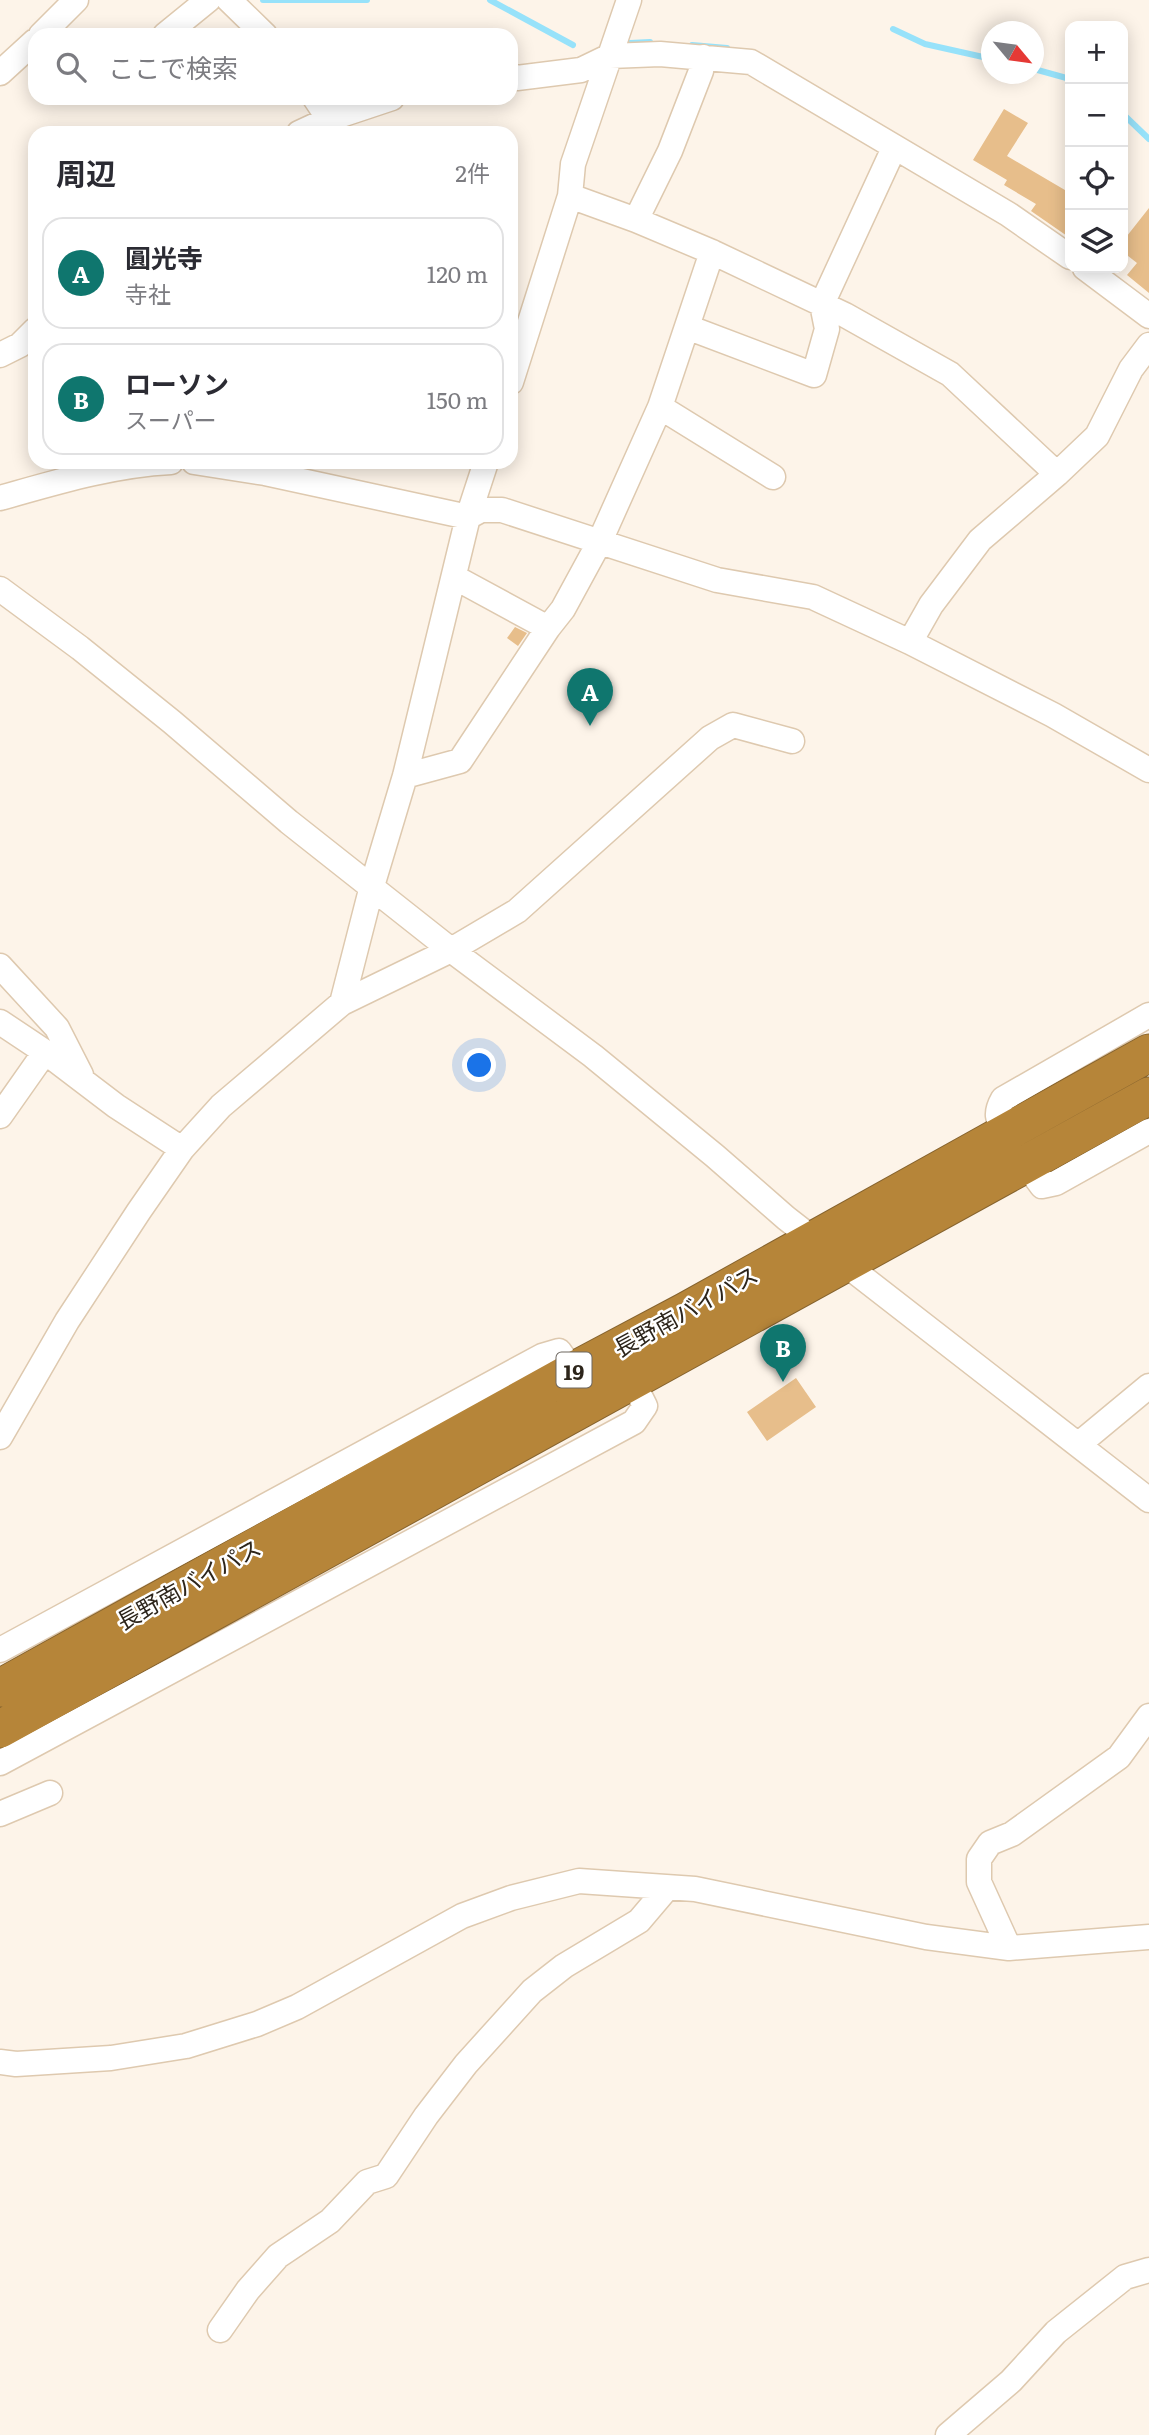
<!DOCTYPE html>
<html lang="ja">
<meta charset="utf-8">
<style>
body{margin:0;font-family:Literata,"Noto Sans JP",serif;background:#f7f7f7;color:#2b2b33}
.controls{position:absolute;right:21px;top:21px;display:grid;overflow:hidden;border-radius:14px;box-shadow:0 4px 18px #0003}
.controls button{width:63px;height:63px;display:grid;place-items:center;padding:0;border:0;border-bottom:2px solid #e1e1e2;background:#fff;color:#2b2b33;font:35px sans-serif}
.compass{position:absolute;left:981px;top:21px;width:63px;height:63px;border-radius:50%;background:#fff;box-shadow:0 4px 18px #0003;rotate:119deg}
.you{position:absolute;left:480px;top:1066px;width:24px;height:24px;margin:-18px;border:5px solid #fff;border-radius:50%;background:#1a73e8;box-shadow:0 0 0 10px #1a73e833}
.badge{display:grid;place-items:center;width:46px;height:46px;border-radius:50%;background:#0f766e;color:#fff;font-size:23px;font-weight:700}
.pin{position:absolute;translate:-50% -58px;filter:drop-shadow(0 2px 4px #0008)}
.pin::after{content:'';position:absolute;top:37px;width:24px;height:21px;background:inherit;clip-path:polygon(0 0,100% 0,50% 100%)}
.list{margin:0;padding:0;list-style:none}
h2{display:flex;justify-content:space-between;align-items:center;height:91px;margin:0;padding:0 28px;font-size:30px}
h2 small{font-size:23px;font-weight:400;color:#7c7c81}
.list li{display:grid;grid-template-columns:46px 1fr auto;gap:21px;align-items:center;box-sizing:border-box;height:112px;margin:0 14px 14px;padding:0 14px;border:2px solid #e1e1e2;border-radius:21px}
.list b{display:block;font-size:26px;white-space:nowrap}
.list p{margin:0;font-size:23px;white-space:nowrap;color:#7c7c81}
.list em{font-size:23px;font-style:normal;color:#7c7c81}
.icon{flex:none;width:38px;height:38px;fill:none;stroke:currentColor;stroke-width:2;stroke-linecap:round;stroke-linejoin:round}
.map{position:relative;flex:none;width:1149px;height:2435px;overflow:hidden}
.search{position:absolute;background:#fff;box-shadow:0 4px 18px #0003;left:28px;top:28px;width:490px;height:77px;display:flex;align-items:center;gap:18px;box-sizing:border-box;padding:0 24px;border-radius:21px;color:#7c7c81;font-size:26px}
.panel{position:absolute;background:#fff;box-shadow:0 4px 18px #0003;left:28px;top:126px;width:490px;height:343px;border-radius:21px}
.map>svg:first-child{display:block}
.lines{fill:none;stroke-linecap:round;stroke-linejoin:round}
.stream{stroke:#97e2fa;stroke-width:6}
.building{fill:#e7be8b}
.minor-casing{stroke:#dec9af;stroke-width:27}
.highway-casing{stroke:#86632e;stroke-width:39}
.minor{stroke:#fff;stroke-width:24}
.highway{stroke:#b68539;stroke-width:37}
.labels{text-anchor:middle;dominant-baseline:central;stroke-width:5;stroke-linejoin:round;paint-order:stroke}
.shield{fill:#fff;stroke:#6c665f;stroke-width:2}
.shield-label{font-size:21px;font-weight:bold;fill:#2d251b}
.street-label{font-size:23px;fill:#2d251b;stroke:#fff}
</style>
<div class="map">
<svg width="1149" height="2435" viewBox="0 0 1149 2435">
<rect width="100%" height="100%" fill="#fdf4e9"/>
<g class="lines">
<!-- stream -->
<path class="stream" d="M 263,0 L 367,0
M 490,0 L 573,45
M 893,29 L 925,44 L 992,59
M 630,43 L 650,42
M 692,45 L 727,48
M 1034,69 L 1070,79
M 1123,114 L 1149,139"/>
</g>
<!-- building -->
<path class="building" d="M 1004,109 L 1028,123 L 1007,156 L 1070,193 L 1070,238 L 1031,211 L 1036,204 L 1004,185 L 1007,180 L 973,160 Z
M 1149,208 L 1149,293 L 1127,275 L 1137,263 L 1123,252 L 1123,241 Z
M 515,627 L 527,633 L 518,646 L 507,638 Z
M 796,1378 L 816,1407 L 767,1441 L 747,1412 Z"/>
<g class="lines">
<!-- minor casing -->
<g class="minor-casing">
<path id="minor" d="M 229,0 L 265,35
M 41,35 L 76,0
M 165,35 L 208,0
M 0,73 L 35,41
M 511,76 L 517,78 L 581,70 L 610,56 L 660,54 L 751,62 L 1008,214 L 1070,257
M 315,98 L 329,119
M 299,133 L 329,119 L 392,98
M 570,196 L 636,220 L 712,252 L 845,315 L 950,374 L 1057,474
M 636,220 L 670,151 L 701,71 L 703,57
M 1085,268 L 1149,316
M 687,327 L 814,375 L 827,329 L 822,304 L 894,148
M 0,355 L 20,345 L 35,330
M 511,382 L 570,196 L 573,164 L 629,0
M 660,407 L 773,477
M 194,462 L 265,473 L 468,517 L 481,510 L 502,510 L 717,580 L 813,597 L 910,642 L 1053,715 L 1149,770
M 0,498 C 57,482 112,465 171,462
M 454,577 L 548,628
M 0,589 L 80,648 L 172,722 L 289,822 L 451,950 L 593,1056 L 715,1156 L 786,1218 L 1149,1500
M 910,642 L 931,605 L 980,540 L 1057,474 L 1097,436 L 1131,369 L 1149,345
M 405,776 L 460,761 L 548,628 L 563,609 L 600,541 L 660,407 L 712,252
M 0,966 L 57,1028 L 81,1075
M 342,1003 L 372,886 L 405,776 L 468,517 L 486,462
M 0,1022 L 45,1052 L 116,1106 L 182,1149
M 0,1116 L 45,1052
M 1005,1132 C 997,1119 995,1113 1003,1099 L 1149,1015
M 1025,1163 L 1042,1186 L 1056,1183 L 1149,1131
M 0,1437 L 67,1321 L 139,1211 L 182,1149 L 221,1106 L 342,1003 L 451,950 L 517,911 L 710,738 L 733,725 L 792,741
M 1079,1444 L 1149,1386
M 0,1650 L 542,1356 L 559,1351 L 573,1371
M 0,1763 L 634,1422 L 645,1406 L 633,1382
M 0,1814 L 50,1793
M 1009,1948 L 979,1882 L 979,1859 L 990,1843 L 1012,1834 L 1119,1757 L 1149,1716
M 0,2062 L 16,2064 L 111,2058 L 186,2046 L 257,2024 L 297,2007 L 462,1916 L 511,1898 L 579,1881 L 695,1889 L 926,1937 L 1009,1948 L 1149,1937
M 220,2330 L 248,2290 L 278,2256 L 330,2221 L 367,2182 L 386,2176 L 426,2116 L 466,2064 L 532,1991 L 564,1966 L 639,1921 L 667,1888
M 948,2435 L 1011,2381 L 1056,2332 L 1125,2277 L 1149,2270"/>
</g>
<!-- highway casing -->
<g class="highway-casing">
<path id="highway" d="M 0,1688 L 573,1371 L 686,1311 L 1149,1053
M 0,1729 L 1149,1096"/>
</g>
<!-- minor -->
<use href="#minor" class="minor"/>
<!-- highway -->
<use href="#highway" class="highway"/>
</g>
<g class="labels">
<!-- shield labels -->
<rect class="shield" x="556.5" y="1352.5" width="35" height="35" rx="5"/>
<g class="shield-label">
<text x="574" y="1370">19</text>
</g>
<!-- street labels -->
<g class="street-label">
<text transform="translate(685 1310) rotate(-29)">長野南バイパス</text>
<text transform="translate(188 1583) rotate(-29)">長野南バイパス</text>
</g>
</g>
</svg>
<div class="controls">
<button>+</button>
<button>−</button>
<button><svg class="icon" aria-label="locate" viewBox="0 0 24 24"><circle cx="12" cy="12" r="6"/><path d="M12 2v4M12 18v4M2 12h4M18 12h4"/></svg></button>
<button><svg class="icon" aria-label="layers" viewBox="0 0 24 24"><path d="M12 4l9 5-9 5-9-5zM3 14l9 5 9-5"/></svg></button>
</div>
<svg class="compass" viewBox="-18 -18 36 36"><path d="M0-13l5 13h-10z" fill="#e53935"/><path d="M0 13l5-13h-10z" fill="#7c7c81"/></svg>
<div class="you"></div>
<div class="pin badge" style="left:590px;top:726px">A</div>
<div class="pin badge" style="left:783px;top:1382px">B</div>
<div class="search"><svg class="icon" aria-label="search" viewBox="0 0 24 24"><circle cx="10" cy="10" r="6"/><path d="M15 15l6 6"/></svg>ここで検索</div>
<section class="panel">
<h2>周辺<small>2件</small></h2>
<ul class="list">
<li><span class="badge">A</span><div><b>圓光寺</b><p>寺社</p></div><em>120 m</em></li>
<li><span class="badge">B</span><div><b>ローソン</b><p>スーパー</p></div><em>150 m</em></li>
</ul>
</section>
</div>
